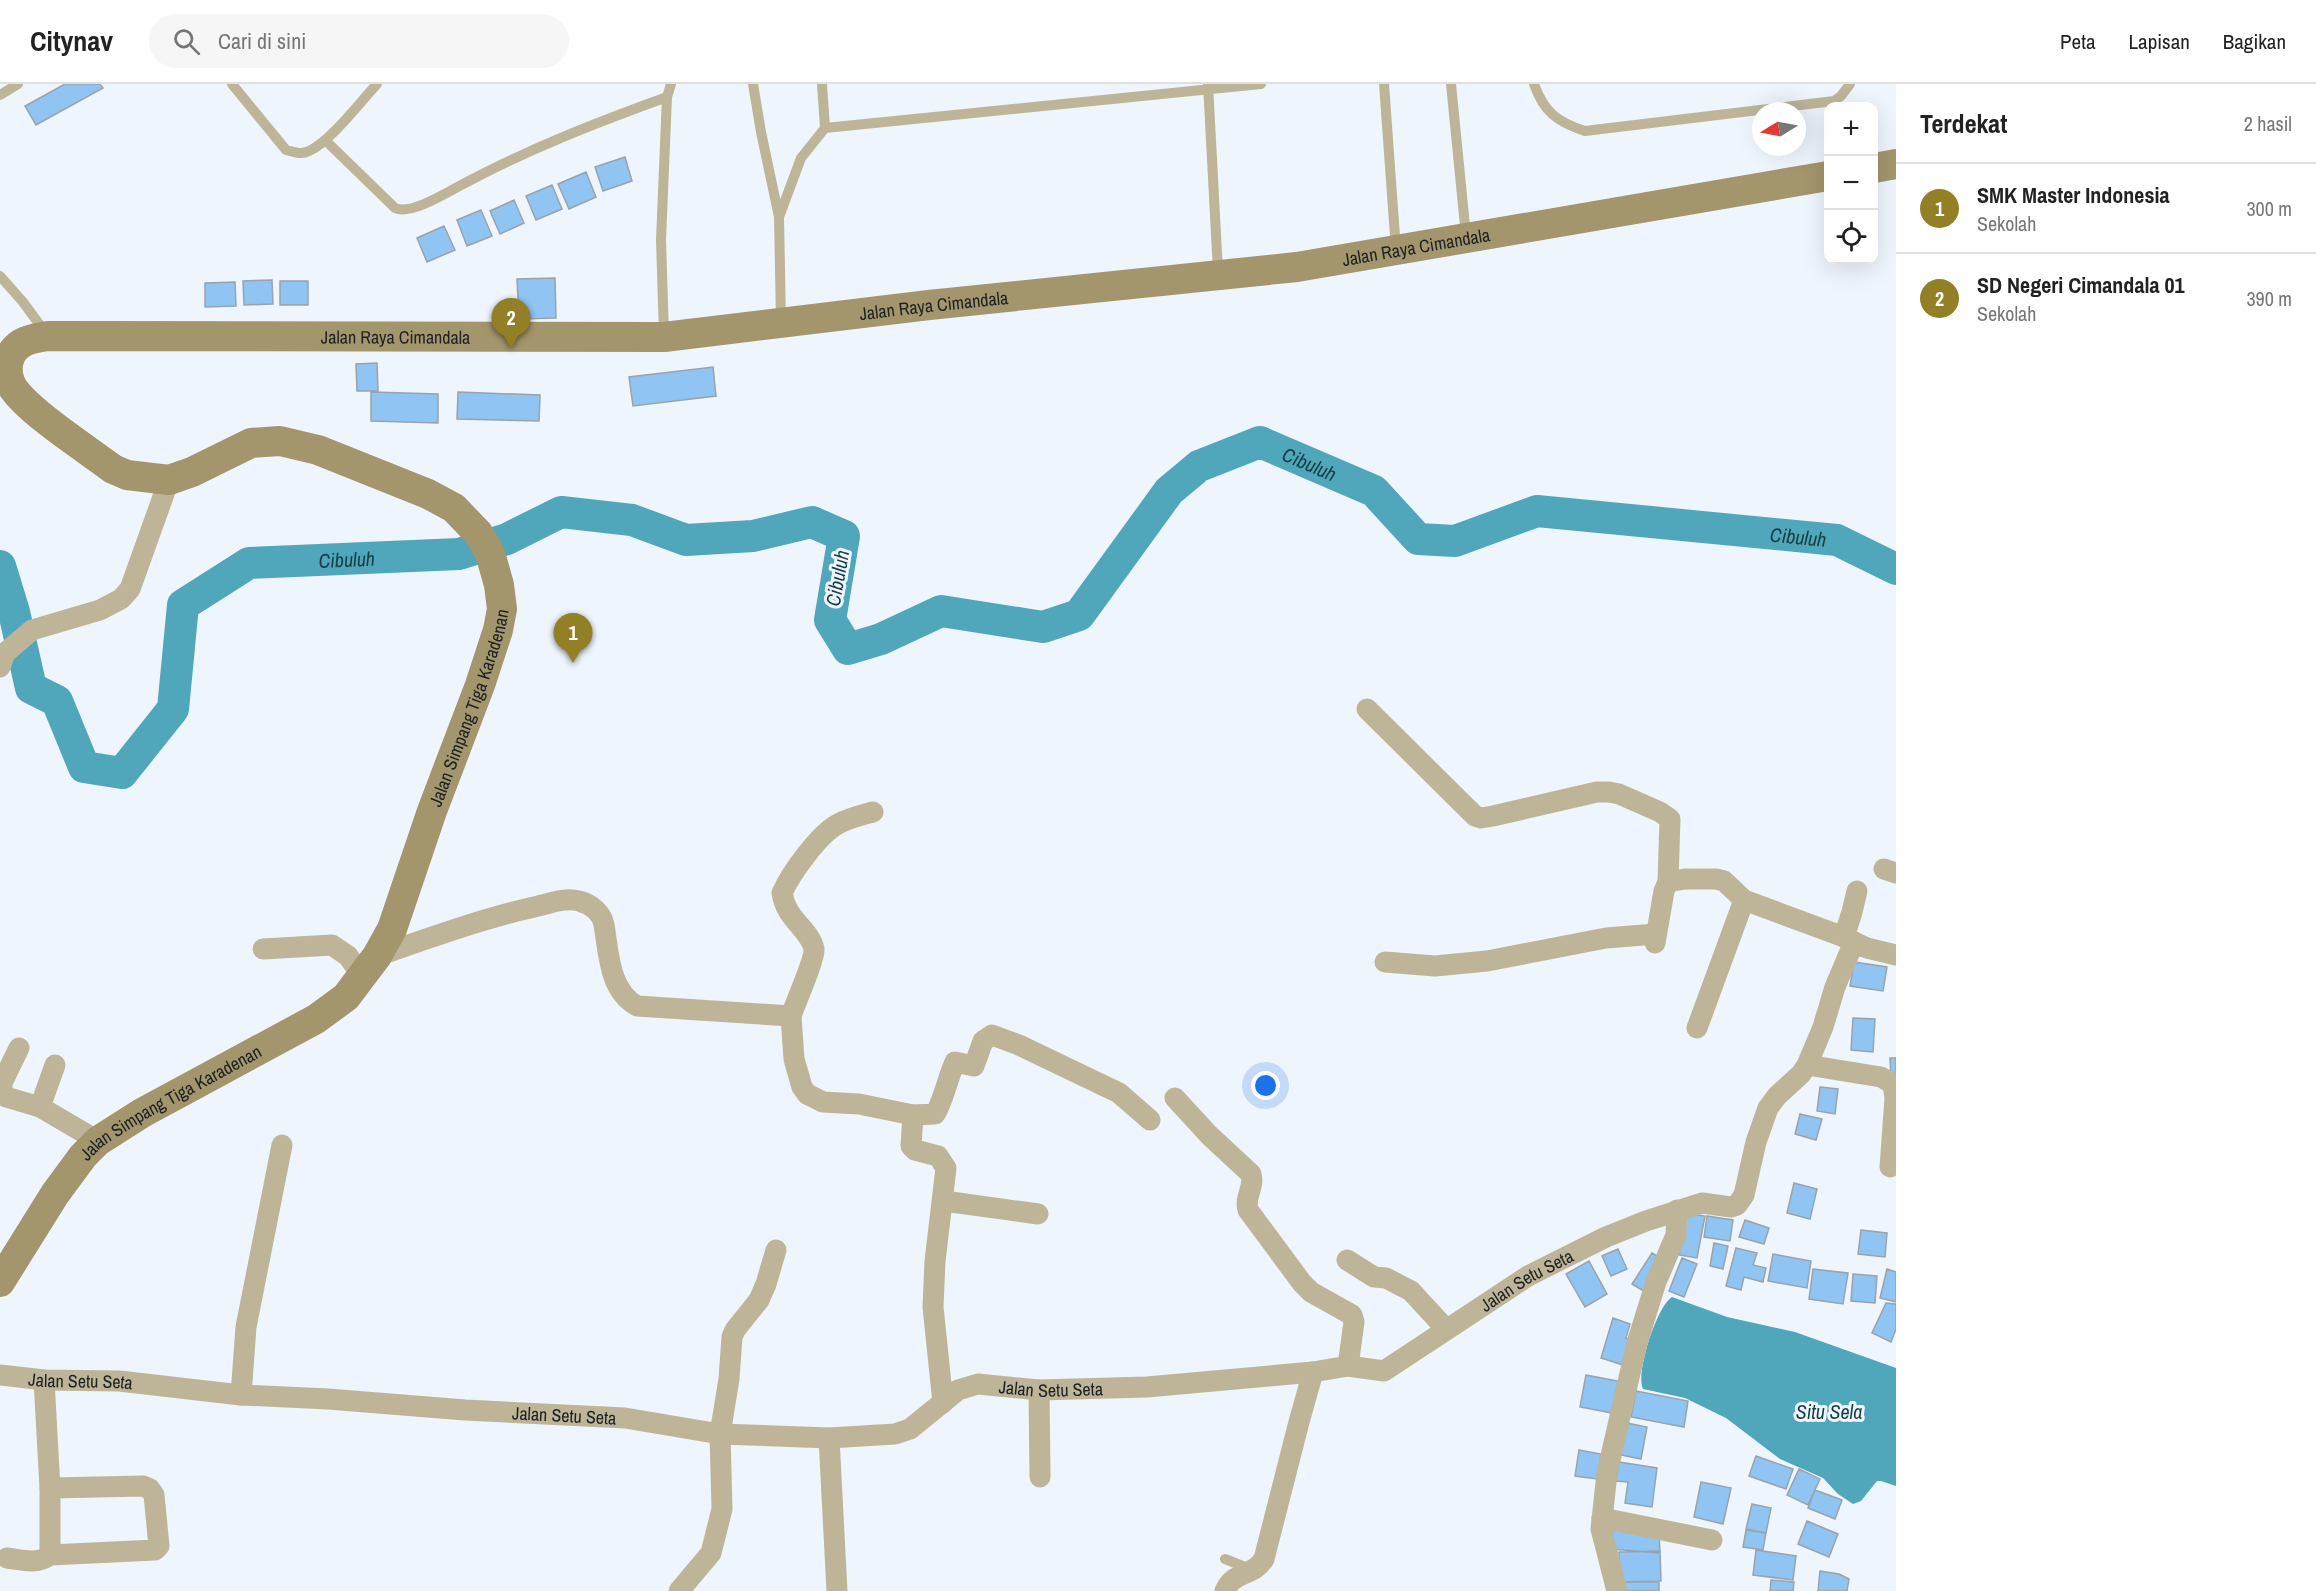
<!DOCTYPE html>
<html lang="id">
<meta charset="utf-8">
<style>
body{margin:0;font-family:"Archivo Narrow",sans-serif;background:#f6f6f6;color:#222}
.controls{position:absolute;right:18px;top:18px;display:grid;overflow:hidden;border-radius:12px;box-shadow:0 6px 24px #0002}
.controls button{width:54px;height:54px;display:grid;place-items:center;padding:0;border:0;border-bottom:2px solid #e0e0e0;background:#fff;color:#222;font:30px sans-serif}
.compass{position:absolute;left:1752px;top:18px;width:54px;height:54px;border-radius:50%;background:#fff;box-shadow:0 6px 24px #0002;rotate:260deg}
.you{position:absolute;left:1266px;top:1002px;width:21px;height:21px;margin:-15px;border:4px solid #fff;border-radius:50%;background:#1a73e8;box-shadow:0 0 0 9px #1a73e833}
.badge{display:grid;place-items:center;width:39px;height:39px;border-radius:50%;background:#927f26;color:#fff;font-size:20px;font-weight:700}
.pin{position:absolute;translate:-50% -50px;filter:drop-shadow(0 2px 3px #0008)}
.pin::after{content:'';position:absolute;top:32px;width:21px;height:18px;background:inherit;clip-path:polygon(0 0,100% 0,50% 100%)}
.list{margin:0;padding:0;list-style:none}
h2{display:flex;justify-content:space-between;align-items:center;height:78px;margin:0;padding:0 24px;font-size:26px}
h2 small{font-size:20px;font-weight:400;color:#767676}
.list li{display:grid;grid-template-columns:39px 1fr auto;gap:18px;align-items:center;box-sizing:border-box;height:90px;padding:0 24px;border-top:2px solid #e0e0e0}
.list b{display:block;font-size:22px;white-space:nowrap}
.list p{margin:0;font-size:20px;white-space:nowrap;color:#767676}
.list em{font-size:20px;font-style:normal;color:#767676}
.icon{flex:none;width:33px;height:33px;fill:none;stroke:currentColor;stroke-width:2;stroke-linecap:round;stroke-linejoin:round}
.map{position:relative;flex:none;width:1896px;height:1507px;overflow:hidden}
header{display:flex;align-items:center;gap:36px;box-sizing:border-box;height:84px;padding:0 30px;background:#fff;border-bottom:2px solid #e0e0e0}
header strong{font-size:28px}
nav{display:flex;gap:33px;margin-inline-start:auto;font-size:21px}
.search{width:420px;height:54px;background:#f6f6f6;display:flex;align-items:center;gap:15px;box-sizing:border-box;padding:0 21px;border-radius:33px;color:#767676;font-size:22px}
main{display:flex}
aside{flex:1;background:#fff}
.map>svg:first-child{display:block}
.water{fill:#50a6ba}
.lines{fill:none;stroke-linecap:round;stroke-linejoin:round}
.river{stroke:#50a6ba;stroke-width:32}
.building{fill:#8fc4f3;stroke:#99a3ab;stroke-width:1.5}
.lane{stroke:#beb599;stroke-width:10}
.street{stroke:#beb599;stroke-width:21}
.secondary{stroke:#a3956c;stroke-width:30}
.labels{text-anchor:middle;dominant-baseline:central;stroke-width:6;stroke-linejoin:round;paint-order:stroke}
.street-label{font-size:18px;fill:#1d2124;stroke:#eef5fd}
.water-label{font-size:20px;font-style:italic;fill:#153d46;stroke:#eef5fd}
</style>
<header>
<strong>Citynav</strong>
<div class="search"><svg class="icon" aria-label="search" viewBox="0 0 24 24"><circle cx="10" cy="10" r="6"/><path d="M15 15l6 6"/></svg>Cari di sini</div>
<nav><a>Peta</a><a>Lapisan</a><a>Bagikan</a></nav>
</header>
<main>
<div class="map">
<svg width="1896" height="1507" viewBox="0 0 1896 1507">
<rect width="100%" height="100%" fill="#eef5fd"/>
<!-- water -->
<path class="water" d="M 1672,1213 L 1727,1233 L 1795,1248 L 1896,1284 L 1896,1402 L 1881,1397 L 1877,1397 L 1861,1417 L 1853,1420 L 1838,1410 L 1823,1394 L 1780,1375 L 1726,1334 L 1685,1314 L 1643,1305 C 1635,1289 1657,1222 1672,1213 Z"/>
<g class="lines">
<!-- river -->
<path class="river" id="s1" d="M 0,482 L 14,528 L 31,604 L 57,617 L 84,683 L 122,689 L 173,625 L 183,521 L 249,479 L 459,470 L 507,455 L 561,428 L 632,436 L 686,456 L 753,452 L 812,438 L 844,452 L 830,536 L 848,565 L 881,555 L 941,527 L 1043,543 L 1079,531 L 1169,407 L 1199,382 L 1260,358 L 1374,407 L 1418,455 L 1455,457 L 1537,427 L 1837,456 L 1896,485"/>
</g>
<!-- building -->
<path class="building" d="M 65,0 L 100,0 L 103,4 L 36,41 L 25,22 Z
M 625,73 L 632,97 L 603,107 L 595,83 Z
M 586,88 L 596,113 L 569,125 L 558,100 Z
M 552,101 L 562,125 L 536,136 L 526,112 Z
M 514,116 L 524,139 L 500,150 L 490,127 Z
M 481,126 L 492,152 L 467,162 L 457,136 Z
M 444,142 L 455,166 L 427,178 L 417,154 Z
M 555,194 L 556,234 L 519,235 L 517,195 Z
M 272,196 L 273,220 L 244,221 L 243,197 Z
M 280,197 L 308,197 L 308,221 L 280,221 Z
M 235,198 L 236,222 L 205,223 L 205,199 Z
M 377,279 L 378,307 L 357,307 L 356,280 Z
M 713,283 L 716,312 L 633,322 L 629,293 Z
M 371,308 L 438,310 L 438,339 L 371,337 Z
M 458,308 L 540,311 L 539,337 L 457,335 Z
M 1854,878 L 1887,883 L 1883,907 L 1850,902 Z
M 1853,934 L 1875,935 L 1873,968 L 1851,966 Z
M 1890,974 L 1896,974 L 1896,996 L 1891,996 Z
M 1820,1003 L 1838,1005 L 1835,1030 L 1817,1027 Z
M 1800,1030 L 1822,1035 L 1816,1056 L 1795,1050 Z
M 1794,1099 L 1817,1105 L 1810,1135 L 1787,1129 Z
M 1687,1129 L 1705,1132 L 1697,1174 L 1679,1171 Z
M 1707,1132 L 1733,1136 L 1730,1157 L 1704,1153 Z
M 1745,1136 L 1769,1144 L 1764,1160 L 1739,1153 Z
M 1861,1146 L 1887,1149 L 1885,1173 L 1858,1170 Z
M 1714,1159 L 1728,1162 L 1723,1185 L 1710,1182 Z
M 1736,1164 L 1757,1169 L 1753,1181 L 1766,1184 L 1763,1198 L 1744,1193 L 1741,1206 L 1726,1202 Z
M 1618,1165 L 1627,1185 L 1611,1192 L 1602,1172 Z
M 1652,1169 L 1665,1177 L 1645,1208 L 1632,1200 Z
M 1773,1170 L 1811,1177 L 1807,1204 L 1768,1197 Z
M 1682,1174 L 1697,1180 L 1684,1213 L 1669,1207 Z
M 1589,1177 L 1607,1210 L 1585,1223 L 1566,1190 Z
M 1813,1185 L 1848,1189 L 1843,1220 L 1809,1215 Z
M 1887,1185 L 1896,1188 L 1896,1218 L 1880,1214 Z
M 1853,1190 L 1877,1192 L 1875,1219 L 1851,1217 Z
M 1886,1219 L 1896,1220 L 1896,1245 L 1891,1258 L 1872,1249 Z
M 1613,1234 L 1630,1240 L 1626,1254 L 1631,1256 L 1623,1281 L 1601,1274 Z
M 1586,1291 L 1618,1297 L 1612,1329 L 1580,1323 Z
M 1636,1307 L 1688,1317 L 1684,1343 L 1631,1333 Z
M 1622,1338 L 1647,1343 L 1641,1375 L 1616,1370 Z
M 1579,1366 L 1601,1370 L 1597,1395 L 1575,1392 Z
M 1756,1372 L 1793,1385 L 1786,1405 L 1749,1392 Z
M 1619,1378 L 1657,1384 L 1652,1423 L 1625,1419 L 1628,1398 L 1616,1397 Z
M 1799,1385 L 1820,1395 L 1808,1421 L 1787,1411 Z
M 1701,1398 L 1731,1404 L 1723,1440 L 1694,1433 Z
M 1815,1406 L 1842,1416 L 1835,1435 L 1808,1424 Z
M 1752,1420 L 1771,1424 L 1766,1449 L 1746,1445 Z
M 1807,1437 L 1838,1450 L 1829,1473 L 1798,1460 Z
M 1612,1443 L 1659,1446 L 1660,1469 L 1610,1465 Z
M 1746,1446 L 1766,1449 L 1763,1466 L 1743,1463 Z
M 1756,1466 L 1796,1472 L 1793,1496 L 1753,1491 Z
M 1660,1467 L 1661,1497 L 1619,1498 L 1619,1468 Z
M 1820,1487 L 1839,1490 L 1849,1495 L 1847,1507 L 1818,1507 Z
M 1771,1496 L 1794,1498 L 1793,1507 L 1770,1507 Z
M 1619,1498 L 1659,1498 L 1659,1507 L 1620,1507 Z"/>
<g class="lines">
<!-- lane -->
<path class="lane" d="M 232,0 L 286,66 C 294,68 301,71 309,67 C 330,58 360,18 377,0
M 753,0 L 761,48 L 779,133 L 781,238
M 822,0 L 825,44
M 1208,0 L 1218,188
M 1384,0 L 1396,166
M 1451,0 L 1466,152
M 1534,0 C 1544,28 1557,38 1585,47 L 1834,17 L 1841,12 L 1850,0
M 0,11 L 18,0
M 325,56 L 395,124 C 411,132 451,106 467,98 C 531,64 598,38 667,13
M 779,133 L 801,74 L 825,44 L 1261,0
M 0,192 L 23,218 L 45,248
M 664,251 L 661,156 L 667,13 L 671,0
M 1225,1475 L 1250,1485"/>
<!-- street -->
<g class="street">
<path d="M 0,583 L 5,569 L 32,546 L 100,526 L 121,515 L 130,505 L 169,396"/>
<path d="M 1367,625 L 1475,732 L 1481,734 L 1493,732 L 1597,708 L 1609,708 L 1619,710 L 1660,728 L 1670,735 L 1668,798 L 1685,795 L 1716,795 L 1724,797 L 1744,816 L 1844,853 L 1854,858"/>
<path d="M 1884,785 L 1896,789"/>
<path d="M 1844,853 L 1852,828 L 1857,807"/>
<path d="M 1655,859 L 1664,807 L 1668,798"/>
<path d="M 263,865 L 332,861 L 348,872 L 362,892"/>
<path d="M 377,872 C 429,854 481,835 534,823 C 548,820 565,813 579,817 C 591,820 602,829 604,841 C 609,870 609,906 637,922 L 791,932 L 794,975 L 802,1003 L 807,1010 L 823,1018 L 859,1020 L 913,1031 L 911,1062 L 915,1066 L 938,1072 L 946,1084 L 935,1177 L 933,1223 L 943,1319"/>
<path d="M 1385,878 L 1435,882 L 1487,877 L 1606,854 L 1656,850"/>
<path d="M 791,932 C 795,920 815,875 814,865 C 810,845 786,836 782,809 C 791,789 819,750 838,740 C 849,734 862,731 873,728"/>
<path d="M 1697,944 L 1744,816"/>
<path d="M 19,964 L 2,999 L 2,1010 L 6,1013 L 40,1023 L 98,1057"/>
<path d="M 1807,981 L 1881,993 L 1893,1000 L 1895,1014 L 1890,1083"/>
<path d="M 1175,1014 L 1209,1051 L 1251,1090 C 1255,1103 1244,1113 1248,1126 L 1302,1199 L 1311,1208 L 1352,1231 L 1354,1238 L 1348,1282"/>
<path d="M 40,1023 L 55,981"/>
<path d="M 913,1031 L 935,1030 C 943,1018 948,993 955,978 L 974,982 L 983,957 L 992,951 L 1019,961 L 1119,1009 L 1150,1036"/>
<path d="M 944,1117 L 1038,1130"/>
<path d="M 1347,1176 L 1374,1193 L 1386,1194 L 1411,1207 L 1446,1245"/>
<path id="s2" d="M 0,1291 L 44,1296 L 119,1297 L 241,1311 L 328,1315 L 465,1326 L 625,1334 L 720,1350 L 829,1354 L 895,1350 L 910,1345 L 958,1306 L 978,1300 L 1039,1306 L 1147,1303 L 1313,1288 L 1348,1282 L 1384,1287 L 1528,1192 L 1606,1153 L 1646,1137 L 1702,1119 L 1731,1123 L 1737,1121 L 1744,1111 L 1756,1058 L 1768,1024 L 1777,1012 L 1801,990 L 1807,981 L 1823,943 L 1835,903 L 1854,858 L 1867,864 L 1896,871"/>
<path d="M 1039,1306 L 1040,1393"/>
<path d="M 241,1311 L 246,1243 L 282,1061"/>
<path d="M 829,1354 L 837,1507"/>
<path d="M 50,1404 L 143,1402 L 150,1405 L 154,1411 L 159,1462 L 155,1466 L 50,1471"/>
<path d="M 1602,1434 L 1712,1456"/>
<path d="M 7,1474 C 22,1476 37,1481 50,1471 L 50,1404 L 44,1296"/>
<path d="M 679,1507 L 711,1469 L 722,1425 L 720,1350 L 729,1295 L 732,1253 L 735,1246 L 759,1216 L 766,1200 L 776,1166"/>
<path d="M 1225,1507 C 1234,1486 1253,1493 1264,1475 L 1299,1338 L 1313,1288"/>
<path d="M 1617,1507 L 1601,1445 L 1607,1389 L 1637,1259 L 1656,1198 L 1676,1151 L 1677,1126"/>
</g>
<!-- secondary -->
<g class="secondary">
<path d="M 1874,84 L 1896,80"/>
<path id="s3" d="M 0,1198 L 55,1110 L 83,1072 L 98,1057 L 142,1029 L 316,935 L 346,913 L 377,872 L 392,845 L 432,727 L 480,601 L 498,546 L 502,525 L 499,501 L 490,469 L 478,449 L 454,424 L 428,410 L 318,366 L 280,357 L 251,359 L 192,388 L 169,396 L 127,391 L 113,385 C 88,366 30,329 13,304 C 8,295 6,283 10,273 C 16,257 33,254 48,252 L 664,253 L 929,221 L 1297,183 L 1828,92"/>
</g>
</g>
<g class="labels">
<!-- street labels -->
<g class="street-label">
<text stroke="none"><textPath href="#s3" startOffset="2940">Jalan Raya Cimandala</textPath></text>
<text stroke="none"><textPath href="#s3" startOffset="2454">Jalan Raya Cimandala</textPath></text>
<text stroke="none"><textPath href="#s3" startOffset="1914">Jalan Raya Cimandala</textPath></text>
<text stroke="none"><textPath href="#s3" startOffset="776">Jalan Simpang Tiga Karadenan</textPath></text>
<text stroke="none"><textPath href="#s3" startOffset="254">Jalan Simpang Tiga Karadenan</textPath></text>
<text stroke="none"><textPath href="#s2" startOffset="1574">Jalan Setu Seta</textPath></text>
<text stroke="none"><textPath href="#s2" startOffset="81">Jalan Setu Seta</textPath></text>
<text stroke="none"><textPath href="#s2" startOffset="1070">Jalan Setu Seta</textPath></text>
<text stroke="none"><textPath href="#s2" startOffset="566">Jalan Setu Seta</textPath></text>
</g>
<!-- water labels -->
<g class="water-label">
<text stroke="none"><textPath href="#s1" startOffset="1815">Cibuluh</textPath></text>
<text stroke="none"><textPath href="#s1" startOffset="2337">Cibuluh</textPath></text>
<text stroke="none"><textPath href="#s1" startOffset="627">Cibuluh</textPath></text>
<text transform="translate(837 494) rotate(-80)">Cibuluh</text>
<text x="1829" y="1327">Situ Sela</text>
</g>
</g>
</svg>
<div class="controls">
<button>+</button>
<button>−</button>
<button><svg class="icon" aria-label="locate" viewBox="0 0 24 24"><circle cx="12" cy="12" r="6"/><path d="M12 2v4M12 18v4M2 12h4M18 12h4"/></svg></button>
</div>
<svg class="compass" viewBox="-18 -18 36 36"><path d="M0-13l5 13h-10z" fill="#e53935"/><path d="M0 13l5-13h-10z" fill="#767676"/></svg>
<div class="you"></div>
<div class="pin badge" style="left:573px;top:579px">1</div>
<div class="pin badge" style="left:511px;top:264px">2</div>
</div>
<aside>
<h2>Terdekat<small>2 hasil</small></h2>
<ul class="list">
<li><span class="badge">1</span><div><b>SMK Master Indonesia</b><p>Sekolah</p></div><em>300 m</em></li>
<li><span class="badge">2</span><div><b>SD Negeri Cimandala 01</b><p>Sekolah</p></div><em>390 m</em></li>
</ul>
</aside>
</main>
